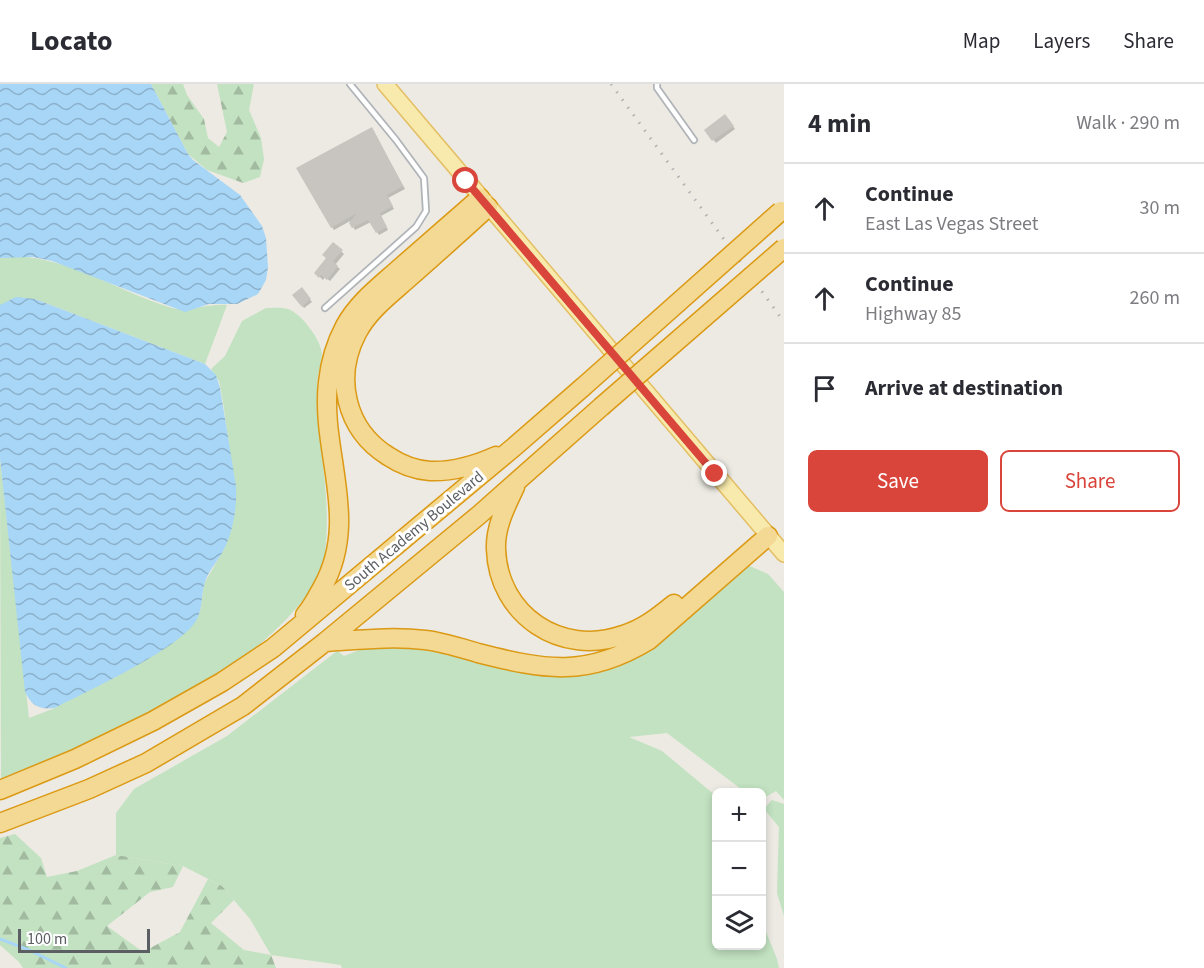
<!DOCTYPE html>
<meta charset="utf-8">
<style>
body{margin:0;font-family:"Source Sans 3",sans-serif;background:#f2f2f3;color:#2b2b33}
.controls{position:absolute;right:18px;bottom:18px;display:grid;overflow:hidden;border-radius:9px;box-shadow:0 3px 9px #0003}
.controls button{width:54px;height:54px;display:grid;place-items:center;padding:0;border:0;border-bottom:2px solid #e1e1e2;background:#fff;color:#2b2b33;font:30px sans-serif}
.scale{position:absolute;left:18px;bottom:15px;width:132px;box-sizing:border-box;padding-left:6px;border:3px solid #5b5e62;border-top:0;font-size:16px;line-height:21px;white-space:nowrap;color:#5b5e62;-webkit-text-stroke:4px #fff;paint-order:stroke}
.stop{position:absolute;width:18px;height:18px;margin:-14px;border:4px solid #d9453b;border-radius:50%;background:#fff}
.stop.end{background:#d9453b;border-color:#fff;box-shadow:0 2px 6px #0008}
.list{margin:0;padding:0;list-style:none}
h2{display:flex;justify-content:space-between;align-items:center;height:78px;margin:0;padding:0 24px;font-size:26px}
h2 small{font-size:20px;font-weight:400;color:#7c7c81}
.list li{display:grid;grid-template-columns:39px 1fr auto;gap:18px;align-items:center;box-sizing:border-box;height:90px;padding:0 24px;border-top:2px solid #e1e1e2}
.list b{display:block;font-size:22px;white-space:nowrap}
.list p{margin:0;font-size:20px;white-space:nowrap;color:#7c7c81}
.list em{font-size:20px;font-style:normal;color:#7c7c81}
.actions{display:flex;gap:12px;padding:18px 24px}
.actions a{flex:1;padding:14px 0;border:2px solid #d9453b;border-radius:9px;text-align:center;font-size:21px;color:#d9453b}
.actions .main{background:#d9453b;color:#fff}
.icon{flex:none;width:33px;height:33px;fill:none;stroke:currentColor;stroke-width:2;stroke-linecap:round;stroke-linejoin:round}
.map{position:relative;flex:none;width:784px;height:884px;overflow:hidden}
header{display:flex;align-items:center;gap:36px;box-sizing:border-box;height:84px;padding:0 30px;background:#fff;border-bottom:2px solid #e1e1e2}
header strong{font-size:28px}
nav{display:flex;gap:33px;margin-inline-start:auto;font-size:21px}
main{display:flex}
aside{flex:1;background:#fff}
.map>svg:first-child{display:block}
.green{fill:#c2e2c1}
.forest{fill:url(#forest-firs)}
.water{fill:url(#water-waves)}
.shadow{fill:#0003}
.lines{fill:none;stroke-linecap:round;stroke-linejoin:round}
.stream{stroke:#a8d6f7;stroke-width:3}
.building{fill:#c8c5c0}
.lane-casing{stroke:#b0b3b7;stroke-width:8}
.primary-casing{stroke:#e4be63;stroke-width:18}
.highway-casing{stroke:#db9914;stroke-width:21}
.lane{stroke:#fff;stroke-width:4.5}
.primary{stroke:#f8eaac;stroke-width:15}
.highway{stroke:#f3d993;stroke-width:18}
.rail{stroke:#b1b2b2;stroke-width:3;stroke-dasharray:1.5 8;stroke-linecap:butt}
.highway-bridge-casing{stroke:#db9914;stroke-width:21;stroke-linecap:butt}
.highway-bridge{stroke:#f3d993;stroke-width:18}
.route{stroke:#d9453b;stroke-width:8}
.labels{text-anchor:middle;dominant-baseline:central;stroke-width:6;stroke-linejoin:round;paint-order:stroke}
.street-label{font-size:16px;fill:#5b5e62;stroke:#fff}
</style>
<header>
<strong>Locato</strong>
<nav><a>Map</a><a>Layers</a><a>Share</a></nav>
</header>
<main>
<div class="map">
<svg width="784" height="884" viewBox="0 0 784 884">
<defs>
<pattern id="forest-firs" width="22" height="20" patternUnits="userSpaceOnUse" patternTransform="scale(1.5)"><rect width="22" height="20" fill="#c2e2c1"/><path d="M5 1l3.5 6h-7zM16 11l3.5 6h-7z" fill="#a1baa0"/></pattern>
<pattern id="water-waves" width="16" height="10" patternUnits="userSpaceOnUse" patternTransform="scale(1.5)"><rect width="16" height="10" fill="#a8d6f7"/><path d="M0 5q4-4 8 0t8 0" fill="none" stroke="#8cb1cb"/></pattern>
</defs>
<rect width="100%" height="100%" fill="#eceae3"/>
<!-- green -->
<path class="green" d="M 14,172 C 71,174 119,208 172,224 C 187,228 210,219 227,221 L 205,280 L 35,215 L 0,223 L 0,174 Z
M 266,224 C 272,224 282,223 288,225 C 302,230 322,257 322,271 C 321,281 317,291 317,302 C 317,358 332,413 325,469 C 317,533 201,607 148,635 C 132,643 114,649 97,656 C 65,670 33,683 1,697 L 0,374 L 29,634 L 55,624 L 200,528 L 204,500 L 226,461 L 235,428 L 232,384 L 223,318 L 219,297 L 211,285 L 225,272 L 242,237 Z
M 745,480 L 768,490 L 784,508 L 784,716 L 776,707 L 762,715 L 762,708 L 745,708 L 667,649 L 629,653 L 662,667 L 716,712 L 716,862 L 762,862 L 762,838 L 777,875 L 779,884 L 342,884 L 341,881 L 271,871 L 250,835 L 222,802 L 183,782 L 116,771 L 116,729 L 134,705 L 227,652 L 337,567 L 344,572 L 381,558 L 454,572 L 535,591 L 592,590 L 648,567 L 688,534 Z
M 772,716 L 784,720 L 784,832 L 777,809 L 779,743 L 764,725 Z"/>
<!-- forest -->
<path class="forest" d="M 151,0 L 183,0 L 187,11 L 204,35 L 208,54 L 219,63 L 227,48 L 217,0 L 254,0 L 249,26 L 261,54 L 264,75 L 260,93 L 243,99 L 207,86 L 188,70 Z
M 15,750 L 41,774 L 47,793 L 77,787 L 116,771 L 183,782 L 173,803 L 150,808 L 107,842 L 143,868 L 180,848 L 208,795 L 222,802 L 234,816 L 211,839 L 244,866 L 271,871 L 276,884 L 23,884 L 19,878 L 0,861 L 0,754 Z"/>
<!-- water -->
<path class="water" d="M 0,0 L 151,0 L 188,70 L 193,76 L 240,111 L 262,142 L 266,154 L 268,183 L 266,196 L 258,210 L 237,220 L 209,220 L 185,228 L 52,177 L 33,173 L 0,174 Z
M 16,213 L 35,215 L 205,280 L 216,291 L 220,304 L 236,402 C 237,422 234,443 226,461 C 221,473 212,482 207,493 C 200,507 204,524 196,537 C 178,566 87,607 55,624 C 39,626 32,622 25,608 L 0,374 L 0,221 Z"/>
<!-- shadow -->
<path class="shadow" d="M 728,35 L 735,45 L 716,59 L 706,46 Z
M 374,48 L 405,105 L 388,114 L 394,125 L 381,132 L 388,146 L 379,151 L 371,138 L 355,146 L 350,137 L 334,146 L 332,143 Z
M 333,160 L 344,170 L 335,181 L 340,185 L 330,197 L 325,193 L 323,196 L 316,189 L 328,174 Z
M 301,205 L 312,218 L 304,224 L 294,211 Z"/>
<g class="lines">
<!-- stream -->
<path class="stream" d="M 0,855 L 29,866 L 66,884"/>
</g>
<!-- building -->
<path class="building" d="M 725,30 L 734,42 L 712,57 L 704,46 Z
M 372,43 L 403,102 L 387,111 L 393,122 L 380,129 L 387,143 L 376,149 L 368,136 L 352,144 L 349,139 L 357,129 L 331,144 L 296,84 Z
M 333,158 L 343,166 L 333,177 L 338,182 L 327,196 L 321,191 L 319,194 L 314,189 L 326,174 L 322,171 Z
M 302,203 L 311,215 L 302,223 L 292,211 Z"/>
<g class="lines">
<!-- lane casing -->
<g class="lane-casing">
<path id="lane" d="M 657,0 L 657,4 L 694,56
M 325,224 L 416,143 L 426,127 L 424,94 L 396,56 L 350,0"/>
</g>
<!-- primary casing -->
<g class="primary-casing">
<path id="primary" d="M 385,0 L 784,470"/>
</g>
<!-- highway casing -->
<g class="highway-casing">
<path id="highway" d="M 488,123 C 462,147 436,170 410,193 C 391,210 369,226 357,249 C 334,293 345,345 388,372 C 400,380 416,386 430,387 C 454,388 476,381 496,372
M 515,403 C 506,422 495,443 496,465 C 498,531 561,573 623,551 C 643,545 658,533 674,520
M 305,531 C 312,523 317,513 322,504 C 361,435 320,369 328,298 C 330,279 336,259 345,242 C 358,218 381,201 401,183 C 427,160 454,137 480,114
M 325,558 C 359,556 391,552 425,556 C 443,558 461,564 478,569 C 545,586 587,594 649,556 L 768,452
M 0,706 L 75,675 L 153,637 L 222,598 L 273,564 L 514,363 L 583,303
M 0,739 L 89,705 L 146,679 L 243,622 L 325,558 L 479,431 L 601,323"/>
</g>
<!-- lane -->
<use href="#lane" class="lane"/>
<!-- primary -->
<use href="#primary" class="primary"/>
<!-- highway -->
<use href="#highway" class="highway"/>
<!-- rail -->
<path class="rail" d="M 611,0 L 784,238"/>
<!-- highway-bridge casing -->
<g class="highway-bridge-casing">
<path id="highway-bridge" d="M 583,303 L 781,127
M 601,323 L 784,164"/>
</g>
<!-- highway-bridge -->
<use href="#highway-bridge" class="highway-bridge"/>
</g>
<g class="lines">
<!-- route -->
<path class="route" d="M 466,97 L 715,390"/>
</g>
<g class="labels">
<!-- street labels -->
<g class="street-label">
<text transform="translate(414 447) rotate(-40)">South Academy Boulevard</text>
</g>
</g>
</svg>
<div class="controls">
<button>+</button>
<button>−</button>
<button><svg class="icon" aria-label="layers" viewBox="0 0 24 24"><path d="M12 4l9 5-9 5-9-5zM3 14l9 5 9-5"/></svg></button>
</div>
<div class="scale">100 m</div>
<div class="stop" style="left:466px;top:97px"></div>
<div class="stop end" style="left:715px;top:390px"></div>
</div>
<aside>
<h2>4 min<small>Walk · 290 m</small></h2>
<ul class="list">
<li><svg class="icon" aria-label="ahead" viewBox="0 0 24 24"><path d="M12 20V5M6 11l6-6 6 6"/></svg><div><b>Continue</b><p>East Las Vegas Street</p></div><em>30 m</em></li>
<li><svg class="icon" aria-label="ahead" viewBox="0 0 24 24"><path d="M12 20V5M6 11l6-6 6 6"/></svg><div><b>Continue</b><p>Highway 85</p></div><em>260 m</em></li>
<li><svg class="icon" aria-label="arrive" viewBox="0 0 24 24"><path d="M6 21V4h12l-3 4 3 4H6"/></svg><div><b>Arrive at destination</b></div></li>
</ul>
<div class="actions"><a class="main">Save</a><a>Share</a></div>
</aside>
</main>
